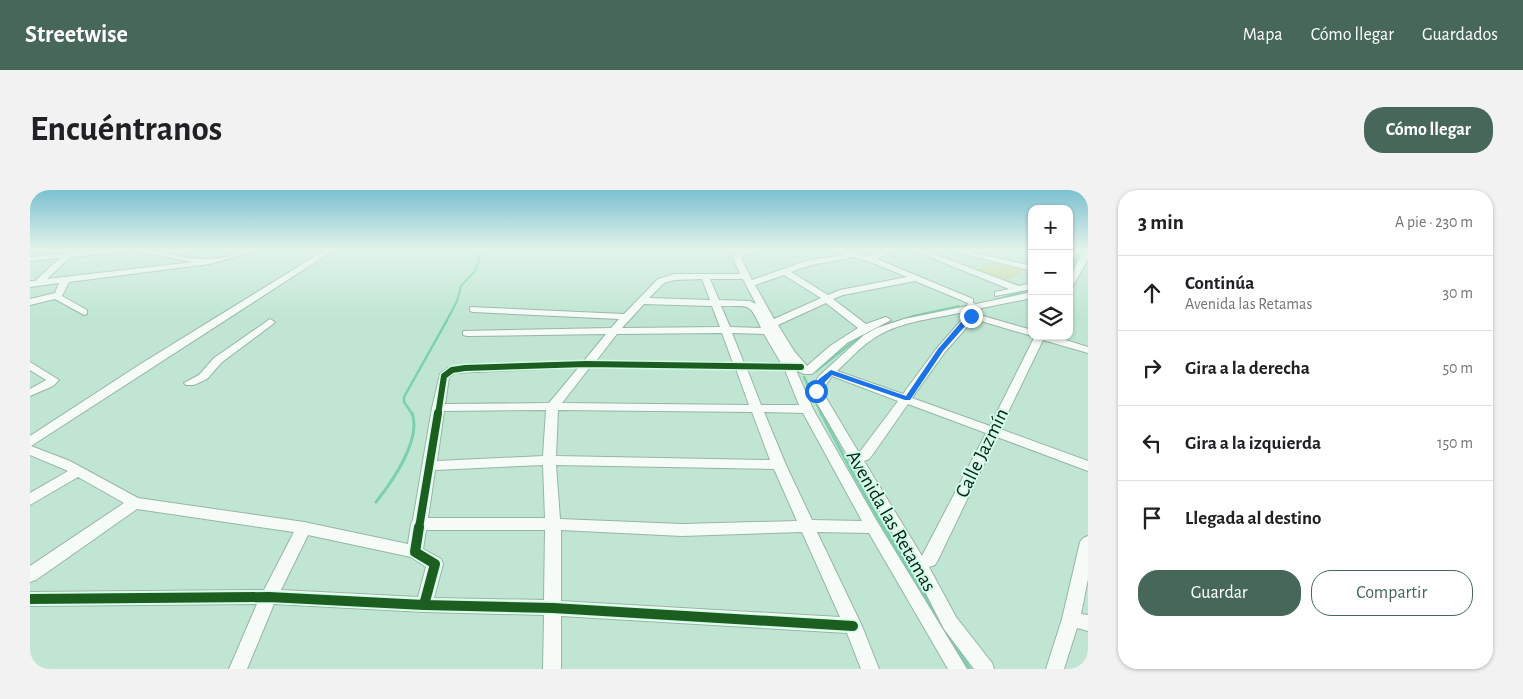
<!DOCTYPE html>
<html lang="es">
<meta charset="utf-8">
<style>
body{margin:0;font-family:"Alegreya Sans",sans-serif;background:#f2f2f2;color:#202124}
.controls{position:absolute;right:15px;top:15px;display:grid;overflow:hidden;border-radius:10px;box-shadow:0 1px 4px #0004}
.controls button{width:45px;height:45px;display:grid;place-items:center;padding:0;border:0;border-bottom:1px solid #e0e0e0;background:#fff;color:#202124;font:25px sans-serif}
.stop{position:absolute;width:15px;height:15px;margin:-11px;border:4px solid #1a73e8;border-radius:50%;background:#fff}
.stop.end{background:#1a73e8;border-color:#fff;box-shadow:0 1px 5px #0008}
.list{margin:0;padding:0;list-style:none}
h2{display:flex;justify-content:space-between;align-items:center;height:65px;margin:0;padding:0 20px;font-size:21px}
h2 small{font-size:16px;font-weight:400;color:#757577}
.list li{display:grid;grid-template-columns:32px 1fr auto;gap:15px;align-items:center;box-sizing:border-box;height:75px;padding:0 20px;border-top:1px solid #e0e0e0}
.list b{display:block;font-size:19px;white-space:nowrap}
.list p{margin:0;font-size:16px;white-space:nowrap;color:#757577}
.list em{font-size:16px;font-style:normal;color:#757577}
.actions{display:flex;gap:10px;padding:15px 20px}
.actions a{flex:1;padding:11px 0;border:1px solid #466759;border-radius:20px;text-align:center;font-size:18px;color:#466759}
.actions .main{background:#466759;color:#fff}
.icon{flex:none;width:28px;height:28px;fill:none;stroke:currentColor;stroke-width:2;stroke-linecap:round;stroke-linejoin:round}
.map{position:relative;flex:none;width:1058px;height:479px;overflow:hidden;border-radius:20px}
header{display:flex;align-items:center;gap:30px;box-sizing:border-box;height:70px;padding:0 25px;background:#466759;color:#fff}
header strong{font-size:24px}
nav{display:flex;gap:28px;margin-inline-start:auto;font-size:18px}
.intro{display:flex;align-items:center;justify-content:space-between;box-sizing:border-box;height:120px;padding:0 30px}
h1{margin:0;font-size:35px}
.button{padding:12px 22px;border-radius:20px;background:#466759;color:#fff;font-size:18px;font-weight:700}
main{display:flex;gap:30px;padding:0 30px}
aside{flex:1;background:#fff;border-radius:20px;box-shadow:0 1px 4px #0004}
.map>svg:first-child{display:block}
.green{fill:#ccd89f}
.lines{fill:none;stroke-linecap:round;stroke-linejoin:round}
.stream-far3{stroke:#7bd1ab;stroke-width:2}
.stream-far2{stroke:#7bd1ab;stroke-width:2.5}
.stream-far1{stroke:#7bd1ab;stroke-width:3}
.stream{stroke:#7bd1ab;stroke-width:4.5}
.minor-casing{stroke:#97b5a6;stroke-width:2}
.minor{fill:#f6fbf8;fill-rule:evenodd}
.cycleway-far2-casing{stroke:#d3fce8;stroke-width:9}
.cycleway-far1-casing{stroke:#d3fce8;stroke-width:11}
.cycleway-casing{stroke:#d3fce8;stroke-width:13}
.cycleway-far2{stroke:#1b5e20;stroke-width:6}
.cycleway-far1{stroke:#1b5e20;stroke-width:8}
.cycleway{stroke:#1b5e20;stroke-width:10}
.route{fill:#1a73e8}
.labels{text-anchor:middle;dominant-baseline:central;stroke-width:4;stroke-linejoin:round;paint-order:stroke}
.street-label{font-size:20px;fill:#052217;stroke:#d3fce8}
</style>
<header>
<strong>Streetwise</strong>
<nav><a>Mapa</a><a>Cómo llegar</a><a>Guardados</a></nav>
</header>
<div class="intro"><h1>Encuéntranos</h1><a class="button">Cómo llegar</a></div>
<main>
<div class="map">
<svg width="1058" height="479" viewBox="0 0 1058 479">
<rect width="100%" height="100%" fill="#c0e6d3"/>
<!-- green -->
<path class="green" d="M 962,71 L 994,81 L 978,90 L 946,80 Z"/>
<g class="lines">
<!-- stream-far3 -->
<path class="stream-far3" d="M 1041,79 L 1050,60
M 959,112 L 1002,99
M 415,134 L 427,111 L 431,96 L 446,80 L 451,60
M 860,134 L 883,126 L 929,116"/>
<!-- stream-far2 -->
<path class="stream-far2" d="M 843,139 L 864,132
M 786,181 L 833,144
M 774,187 L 792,225
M 383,225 L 374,212 L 374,207 L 416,132"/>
<!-- stream-far1 -->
<path class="stream-far1" d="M 791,223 C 812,262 831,301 854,338
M 346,312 C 362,292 392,249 382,223"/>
<!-- stream -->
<path class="stream" d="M 853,337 L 939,479"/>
<!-- minor casing -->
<g class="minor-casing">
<path id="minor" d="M 69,60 L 96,60 L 92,62 L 40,67 L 17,89 L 163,72 L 109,62 L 105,60 C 130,60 154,69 178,69 C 196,70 213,59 231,60 L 179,74 L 39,92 L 32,106 L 57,120 L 57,124 L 54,125 L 25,109 L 0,115 L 0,109 L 25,103 L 29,93 L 0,97 L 0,91 L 5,91 L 30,68 L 0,71 L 0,67 Z
M 295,60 L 304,60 L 1,256 L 40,271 L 108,308 L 274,332 L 378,354 L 381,334 L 383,330 L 402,218 L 410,184 L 418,178 L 435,175 L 554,171 L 576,144 L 437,146 L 433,145 L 433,141 L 581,138 L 589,129 L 443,122 L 440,121 L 440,117 L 594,124 L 628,89 L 645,84 L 710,84 L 703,68 C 709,60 716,60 726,60 L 711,68 L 722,90 L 776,71 L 814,65 L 801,60 L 814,60 L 840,66 L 852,60 L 862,60 L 847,69 L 943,109 L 943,113 L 946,114 L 1002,102 L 1002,108 L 947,119 L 946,124 L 1002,140 L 1002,146 L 944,129 L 915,162 L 882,208 L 960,236 L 1005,146 L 1023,146 L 1058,157 L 1058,163 L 1013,150 L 970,239 L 1058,271 L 1058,281 L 967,247 L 908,370 L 905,375 L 899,377 L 926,427 L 962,473 L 964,479 L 944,479 L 914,439 L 883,378 L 780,201 L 789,186 L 834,145 L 847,138 L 874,129 L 937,116 L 938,113 L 885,91 L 813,105 L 803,109 L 836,134 L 856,127 L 861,130 L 817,153 L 782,184 L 774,184 L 766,180 L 783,219 L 848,333 L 937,479 L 918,479 L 839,343 L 787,342 L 832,436 L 849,479 L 831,479 L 817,443 L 531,426 L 531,479 L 513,479 L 514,425 L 394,422 L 244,414 L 217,479 L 199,479 L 227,414 L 0,416 L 0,402 L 234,400 L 264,342 L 107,319 L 6,390 L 0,392 L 0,376 L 94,313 L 48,287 L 0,315 L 0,303 L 38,281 L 0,265 L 0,246 L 109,175 ZM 824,67 L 838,71 L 877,87 L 810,100 L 798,105 L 761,82 L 781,75 ZM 754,85 L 791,108 L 744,129 L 725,95 ZM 672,89 L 680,110 L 619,108 L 634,93 L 645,90 ZM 680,89 L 713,89 L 726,114 L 720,111 L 689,110 ZM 796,113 L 828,138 L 800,156 L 777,176 L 764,161 L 748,135 ZM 614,114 L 682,116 L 690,137 L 592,138 ZM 691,116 C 719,117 719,111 731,138 L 700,137 ZM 929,123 L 935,126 L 907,158 L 873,204 L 807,181 C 819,170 830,157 843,149 C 867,132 901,129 929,123 ZM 692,143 L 703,173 L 566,171 L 587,144 ZM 702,143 L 734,144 L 751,173 L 714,173 ZM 549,177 L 519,213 L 415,214 L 419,187 L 425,183 ZM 560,177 L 706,179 L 719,215 L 532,213 ZM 717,179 L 755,180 L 769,215 L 731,215 ZM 802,186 L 868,211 L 829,263 L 792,201 ZM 878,214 L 956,243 L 892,366 L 834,271 L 839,269 L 843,264 ZM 516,220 L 513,266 L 407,271 L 414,221 ZM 528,220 L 722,222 L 740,270 L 526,266 ZM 734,222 L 773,223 L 832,331 L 782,330 L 756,275 ZM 513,275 L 515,328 L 398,328 L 405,280 ZM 526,275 L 744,279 L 767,331 L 652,334 L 530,329 ZM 396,340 L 515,340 L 514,410 L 404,408 L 413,374 L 411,369 L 393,359 ZM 531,340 L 652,346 L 772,342 L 810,427 L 531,411 ZM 278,345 L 381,367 L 396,377 L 388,407 L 251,400 Z
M 882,60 L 893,60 L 989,96 L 1002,93 L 1002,99 L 965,106 L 965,102 L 979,99 Z
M 920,60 L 933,60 L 1002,76 L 1002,81 Z
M 1041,60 L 1049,60 L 1042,72 L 1039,72 Z
M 1054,60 L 1058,60 L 1058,69 L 1043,96 L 1039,99 L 1039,89 Z
M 240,129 L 245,132 L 243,134 L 192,172 L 177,189 L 164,195 L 156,195 L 154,193 L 169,185 L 184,168 Z
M 0,172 L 29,190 L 23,196 L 0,206 L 0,199 L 16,190 L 0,180 Z
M 1058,346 L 1058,389 L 1051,424 L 1058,425 L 1058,441 L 1047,438 L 1034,479 L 1016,479 L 1032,429 L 1050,352 L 1053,348 Z"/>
</g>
<!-- minor -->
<use href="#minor" class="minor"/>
<!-- cycleway-far2 casing -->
<g class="cycleway-far2-casing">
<path id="cycleway-far2" d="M 408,225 L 414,186 L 422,180 L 435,178 L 556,174 L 771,177"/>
</g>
<!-- cycleway-far1 casing -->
<g class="cycleway-far1-casing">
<path id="cycleway-far1" d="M 389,338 L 408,223"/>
</g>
<!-- cycleway casing -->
<g class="cycleway-casing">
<path id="cycleway" d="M 389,337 L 385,362 L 405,374 L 394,415
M 0,409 L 239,407 L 394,415 L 523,418 L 823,436"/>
</g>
<!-- cycleway-far2 -->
<use href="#cycleway-far2" class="cycleway-far2"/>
<!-- cycleway-far1 -->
<use href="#cycleway-far1" class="cycleway-far1"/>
<!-- cycleway -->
<use href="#cycleway" class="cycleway"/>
</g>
<!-- sky -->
<linearGradient id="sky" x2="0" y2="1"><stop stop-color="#7cc0d0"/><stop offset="0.47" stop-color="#e3f4eb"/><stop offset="1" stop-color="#e3f4eb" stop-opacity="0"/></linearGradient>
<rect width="1058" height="127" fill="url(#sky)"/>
<!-- route -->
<path class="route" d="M 938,124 L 944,126 L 913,161 L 880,210 L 875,210 L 802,185 L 795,192 L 789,203 L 782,201 L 789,189 L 801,180 L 876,206 L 908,159 Z"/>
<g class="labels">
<!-- street labels -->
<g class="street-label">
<text transform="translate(952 263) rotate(-64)">Calle Jazmín</text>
<text transform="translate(861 331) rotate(60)">Avenida las Retamas</text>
</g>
</g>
</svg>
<div class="controls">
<button>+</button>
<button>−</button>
<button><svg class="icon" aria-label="layers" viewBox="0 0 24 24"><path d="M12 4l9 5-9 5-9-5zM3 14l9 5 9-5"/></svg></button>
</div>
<div class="stop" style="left:786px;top:201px"></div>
<div class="stop end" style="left:941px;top:126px"></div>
</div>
<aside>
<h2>3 min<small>A pie · 230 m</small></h2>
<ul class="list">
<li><svg class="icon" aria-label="ahead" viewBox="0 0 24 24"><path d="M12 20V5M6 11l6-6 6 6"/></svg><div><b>Continúa</b><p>Avenida las Retamas</p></div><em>30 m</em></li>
<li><svg class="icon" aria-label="right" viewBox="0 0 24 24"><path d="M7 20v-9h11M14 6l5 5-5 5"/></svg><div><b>Gira a la derecha</b></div><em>50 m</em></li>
<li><svg class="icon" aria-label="left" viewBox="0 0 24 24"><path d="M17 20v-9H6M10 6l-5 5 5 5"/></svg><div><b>Gira a la izquierda</b></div><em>150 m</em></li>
<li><svg class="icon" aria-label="arrive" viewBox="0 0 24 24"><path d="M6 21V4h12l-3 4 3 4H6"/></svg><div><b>Llegada al destino</b></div></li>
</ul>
<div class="actions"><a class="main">Guardar</a><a>Compartir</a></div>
</aside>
</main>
